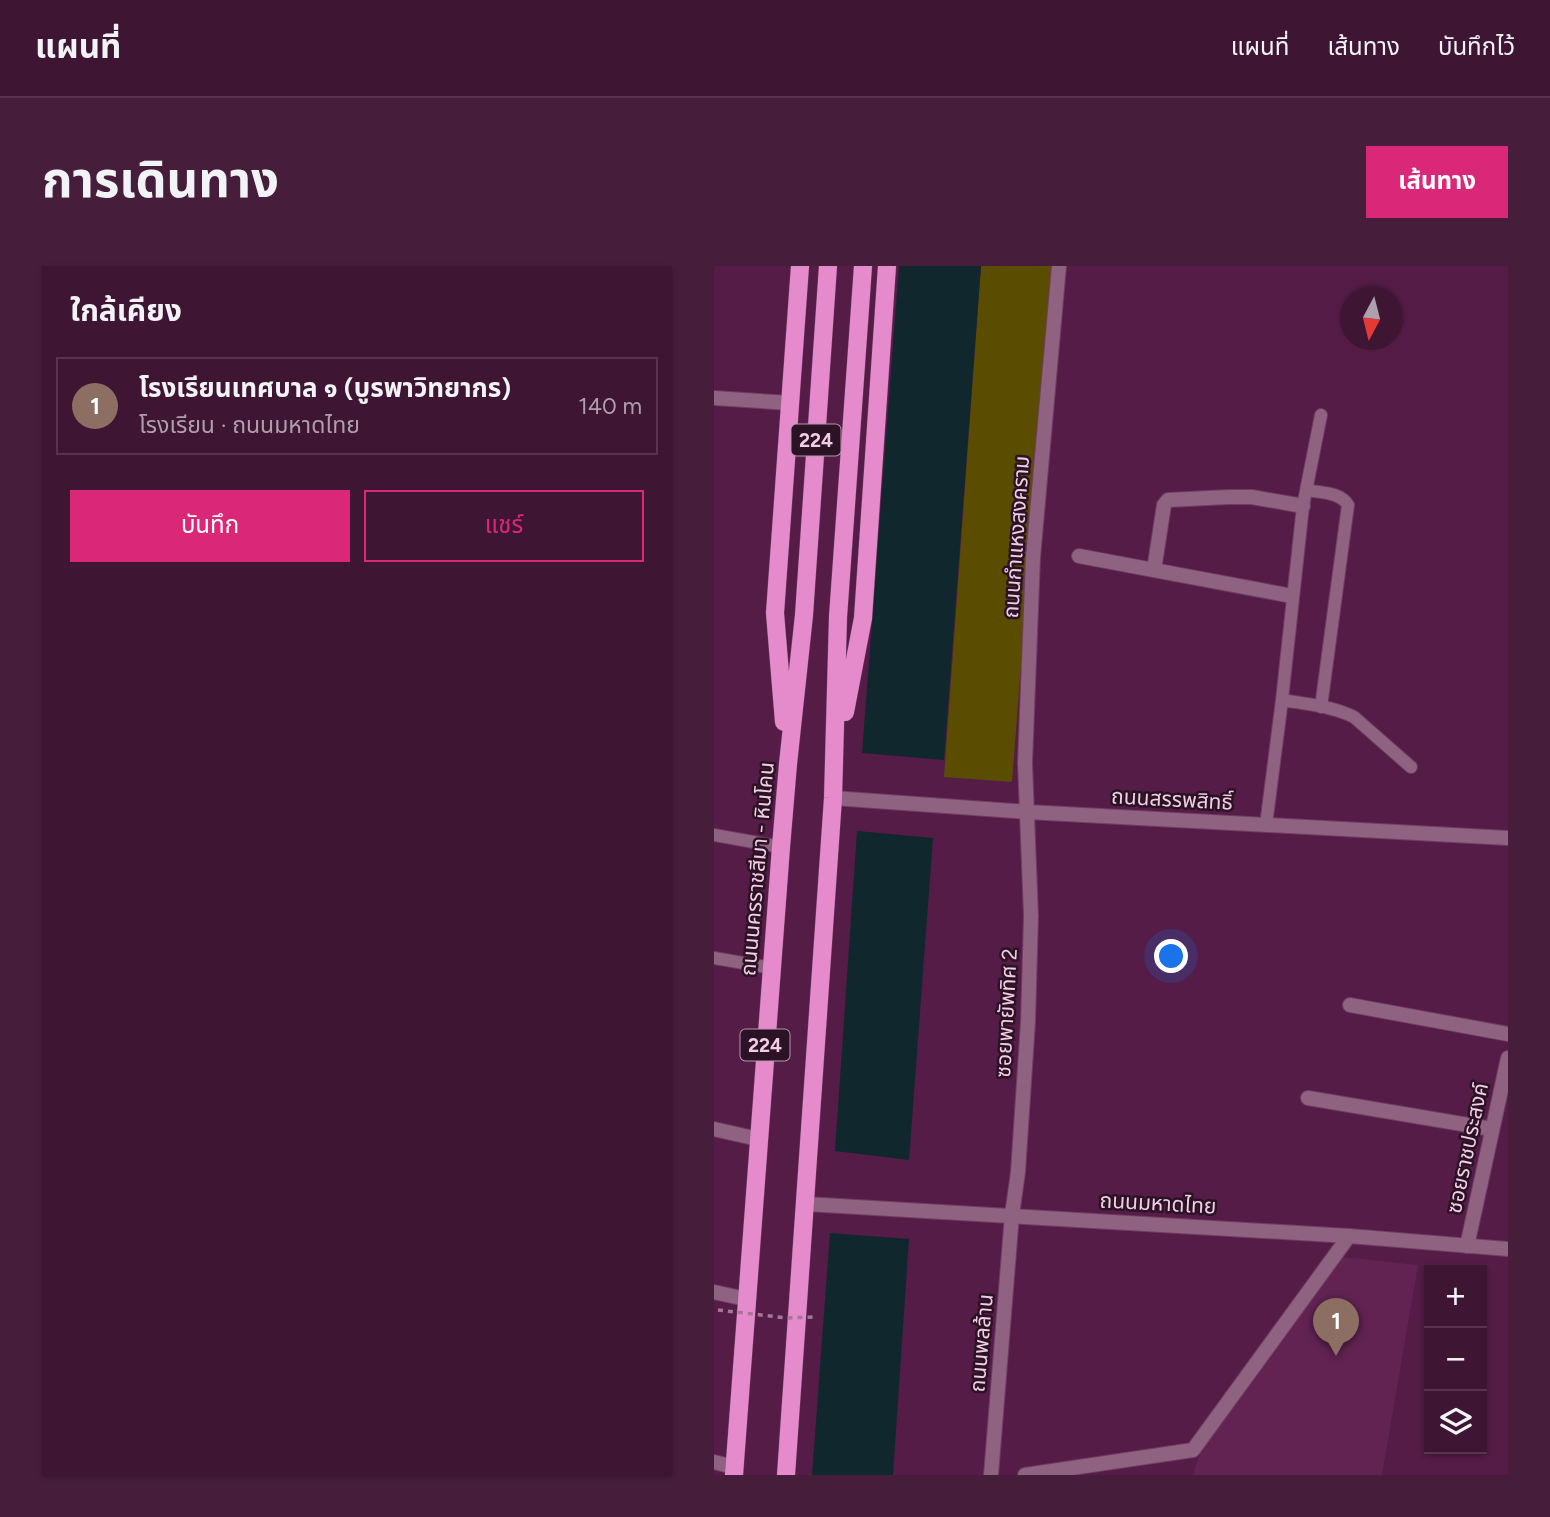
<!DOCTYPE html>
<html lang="th">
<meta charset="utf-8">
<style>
body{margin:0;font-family:Figtree,"Noto Sans Thai",sans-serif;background:#461e3c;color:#f1f3f6}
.controls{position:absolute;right:21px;bottom:21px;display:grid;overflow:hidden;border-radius:0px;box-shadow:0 2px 5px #0004}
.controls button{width:63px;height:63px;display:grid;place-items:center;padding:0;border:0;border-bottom:2px solid #58344f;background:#3f1534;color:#f1f3f6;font:35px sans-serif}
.compass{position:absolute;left:626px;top:21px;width:63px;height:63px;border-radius:50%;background:#3f1534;box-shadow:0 2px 5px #0004;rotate:187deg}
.you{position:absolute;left:458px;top:691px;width:24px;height:24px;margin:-18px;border:5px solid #fff;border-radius:50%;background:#1a73e8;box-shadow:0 0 0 10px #1a73e833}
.badge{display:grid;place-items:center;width:46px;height:46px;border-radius:50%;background:#db2777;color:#fff;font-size:23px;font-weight:700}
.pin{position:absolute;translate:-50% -58px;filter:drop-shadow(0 2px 4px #0008)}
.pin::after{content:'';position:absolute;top:37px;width:24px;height:21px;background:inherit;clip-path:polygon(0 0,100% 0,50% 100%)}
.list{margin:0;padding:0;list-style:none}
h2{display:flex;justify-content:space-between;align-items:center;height:91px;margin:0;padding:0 28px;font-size:30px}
h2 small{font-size:23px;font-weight:400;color:#ad9fac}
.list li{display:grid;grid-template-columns:46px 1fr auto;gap:21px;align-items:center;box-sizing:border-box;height:98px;margin:0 14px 14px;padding:0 14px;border:2px solid #58344f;border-radius:0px}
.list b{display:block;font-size:26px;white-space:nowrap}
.list p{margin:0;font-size:23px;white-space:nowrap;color:#ad9fac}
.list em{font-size:23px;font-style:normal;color:#ad9fac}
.actions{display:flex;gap:14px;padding:21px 28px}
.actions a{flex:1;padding:16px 0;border:2px solid #db2777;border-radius:0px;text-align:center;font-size:24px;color:#db2777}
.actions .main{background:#db2777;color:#fff}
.icon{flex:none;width:38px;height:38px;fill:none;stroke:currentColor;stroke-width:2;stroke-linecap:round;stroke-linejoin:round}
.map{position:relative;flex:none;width:794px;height:1209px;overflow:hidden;border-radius:0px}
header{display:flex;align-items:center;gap:42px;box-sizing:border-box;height:98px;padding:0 35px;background:#3f1534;border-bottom:2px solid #58344f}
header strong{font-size:33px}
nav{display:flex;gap:38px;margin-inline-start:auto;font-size:24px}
.intro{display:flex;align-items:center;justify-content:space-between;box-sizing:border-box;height:168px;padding:0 42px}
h1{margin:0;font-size:49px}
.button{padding:18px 32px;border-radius:0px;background:#db2777;color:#fff;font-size:24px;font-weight:700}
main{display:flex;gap:42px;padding:0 42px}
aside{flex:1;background:#3f1534;border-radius:0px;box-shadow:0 2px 5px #0004}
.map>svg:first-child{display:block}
.built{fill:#622353}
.green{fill:#5a4d01}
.water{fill:#10272e}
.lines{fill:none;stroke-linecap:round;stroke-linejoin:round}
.service-casing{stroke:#703c63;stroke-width:14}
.minor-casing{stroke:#703c63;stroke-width:16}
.tertiary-casing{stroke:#703c63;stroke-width:16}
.primary-casing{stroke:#703c63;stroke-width:19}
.service{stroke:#8e6280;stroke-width:12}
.minor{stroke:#8e6280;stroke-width:14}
.tertiary{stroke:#8e6280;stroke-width:14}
.primary{stroke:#e58bcb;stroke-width:18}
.path-bridge{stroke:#a47697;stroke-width:3.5;stroke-dasharray:5 5;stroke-linecap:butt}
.labels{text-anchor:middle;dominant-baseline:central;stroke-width:5;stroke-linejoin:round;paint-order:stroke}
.shield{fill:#2b1224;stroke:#b696ac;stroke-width:2}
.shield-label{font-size:19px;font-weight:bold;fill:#f1cee6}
.street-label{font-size:21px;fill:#f1cee6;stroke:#2b1224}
</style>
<header>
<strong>แผนที่</strong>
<nav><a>แผนที่</a><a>เส้นทาง</a><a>บันทึกไว้</a></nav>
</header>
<div class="intro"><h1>การเดินทาง</h1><a class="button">เส้นทาง</a></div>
<main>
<aside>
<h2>ใกล้เคียง<small></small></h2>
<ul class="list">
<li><span class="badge" style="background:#8d6e63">1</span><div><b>โรงเรียนเทศบาล ๑ (บูรพาวิทยากร)</b><p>โรงเรียน · ถนนมหาดไทย</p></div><em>140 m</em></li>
</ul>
<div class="actions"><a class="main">บันทึก</a><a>แชร์</a></div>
</aside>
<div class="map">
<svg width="794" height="1209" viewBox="0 0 794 1209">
<rect width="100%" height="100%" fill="#541c46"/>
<!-- built -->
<path class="built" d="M 628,991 L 704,999 L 668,1209 L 479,1209 L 488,1181 Z"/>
<!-- green -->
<path class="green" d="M 267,0 L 338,0 L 298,516 L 230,511 Z"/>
<!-- water -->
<path class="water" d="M 185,0 L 267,0 L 230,494 L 148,487 Z
M 143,565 L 219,572 L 195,894 L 121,885 Z
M 116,967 L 195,973 L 179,1209 L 98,1209 Z"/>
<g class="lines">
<!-- service casing -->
<g class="service-casing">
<path id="service" d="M 593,224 C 607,227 626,226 634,239 L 607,441
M 568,434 C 592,438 618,440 640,451 L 697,501
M 552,559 L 568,434 L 589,240 L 607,149
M 0,569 L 67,581
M 0,692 L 58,702"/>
</g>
<!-- minor casing -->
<g class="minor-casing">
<path id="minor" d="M 0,132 L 76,137
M 365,290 L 578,330
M 440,304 L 450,239 L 454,234 L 514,231 L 538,231 L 589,240
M 636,739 L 794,768
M 594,832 L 778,863
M 0,863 L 44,873
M 753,980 L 794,792
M 0,1026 L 32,1033
M 0,1196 L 20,1201
M 311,1209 L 479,1184 L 635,970"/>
</g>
<!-- tertiary casing -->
<g class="tertiary-casing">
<path id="tertiary" d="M 119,532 L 314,546 L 794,572
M 92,938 L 635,970 L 794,983
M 277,1209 L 298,949 L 304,906 L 314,756 L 317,650 L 311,497 L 319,292 L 345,0"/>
</g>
<!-- primary casing -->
<g class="primary-casing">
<path id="primary" d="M 131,446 L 149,352 L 173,0
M 70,456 L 61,347 L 86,0
M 20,1209 L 67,581 L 74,498 L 90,349 L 114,0
M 72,1209 L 119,532 L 124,351 L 149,0"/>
</g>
<!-- service -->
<use href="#service" class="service"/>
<!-- minor -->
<use href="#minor" class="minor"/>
<!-- tertiary -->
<use href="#tertiary" class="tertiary"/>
<!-- primary -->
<use href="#primary" class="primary"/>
<!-- path-bridge -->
<path class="path-bridge" d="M 4,1044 L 73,1052 L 100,1051"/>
</g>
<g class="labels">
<!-- shield labels -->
<g class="shield">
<rect x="77.5" y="158.5" width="49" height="31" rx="5"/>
<rect x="26.5" y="763.5" width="49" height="31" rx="5"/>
</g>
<g class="shield-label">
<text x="102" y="174">224</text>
<text x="51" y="779">224</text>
</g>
<!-- street labels -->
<g class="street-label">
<text transform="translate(302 271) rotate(-86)">ถนนกำแหงสงคราม</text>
<text transform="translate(458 533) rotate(3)">ถนนสรรพสิทธิ์</text>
<text transform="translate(43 603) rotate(-85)">ถนนนครราชสีมา - หินโคน</text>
<text transform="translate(292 747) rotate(-87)">ซอยพายัพทิศ 2</text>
<text transform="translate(753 882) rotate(-78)">ซอยราชประสงค์</text>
<text transform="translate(444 937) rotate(3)">ถนนมหาดไทย</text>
<text transform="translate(267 1077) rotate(-85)">ถนนพลล้าน</text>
</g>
</g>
</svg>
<div class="controls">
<button>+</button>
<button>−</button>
<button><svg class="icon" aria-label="layers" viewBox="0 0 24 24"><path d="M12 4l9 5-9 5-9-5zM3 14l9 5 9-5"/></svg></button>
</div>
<svg class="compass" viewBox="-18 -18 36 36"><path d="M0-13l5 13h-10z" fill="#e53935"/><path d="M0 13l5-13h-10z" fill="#ad9fac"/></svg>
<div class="you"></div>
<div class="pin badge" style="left:622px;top:1090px;background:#8d6e63">1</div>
</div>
</main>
